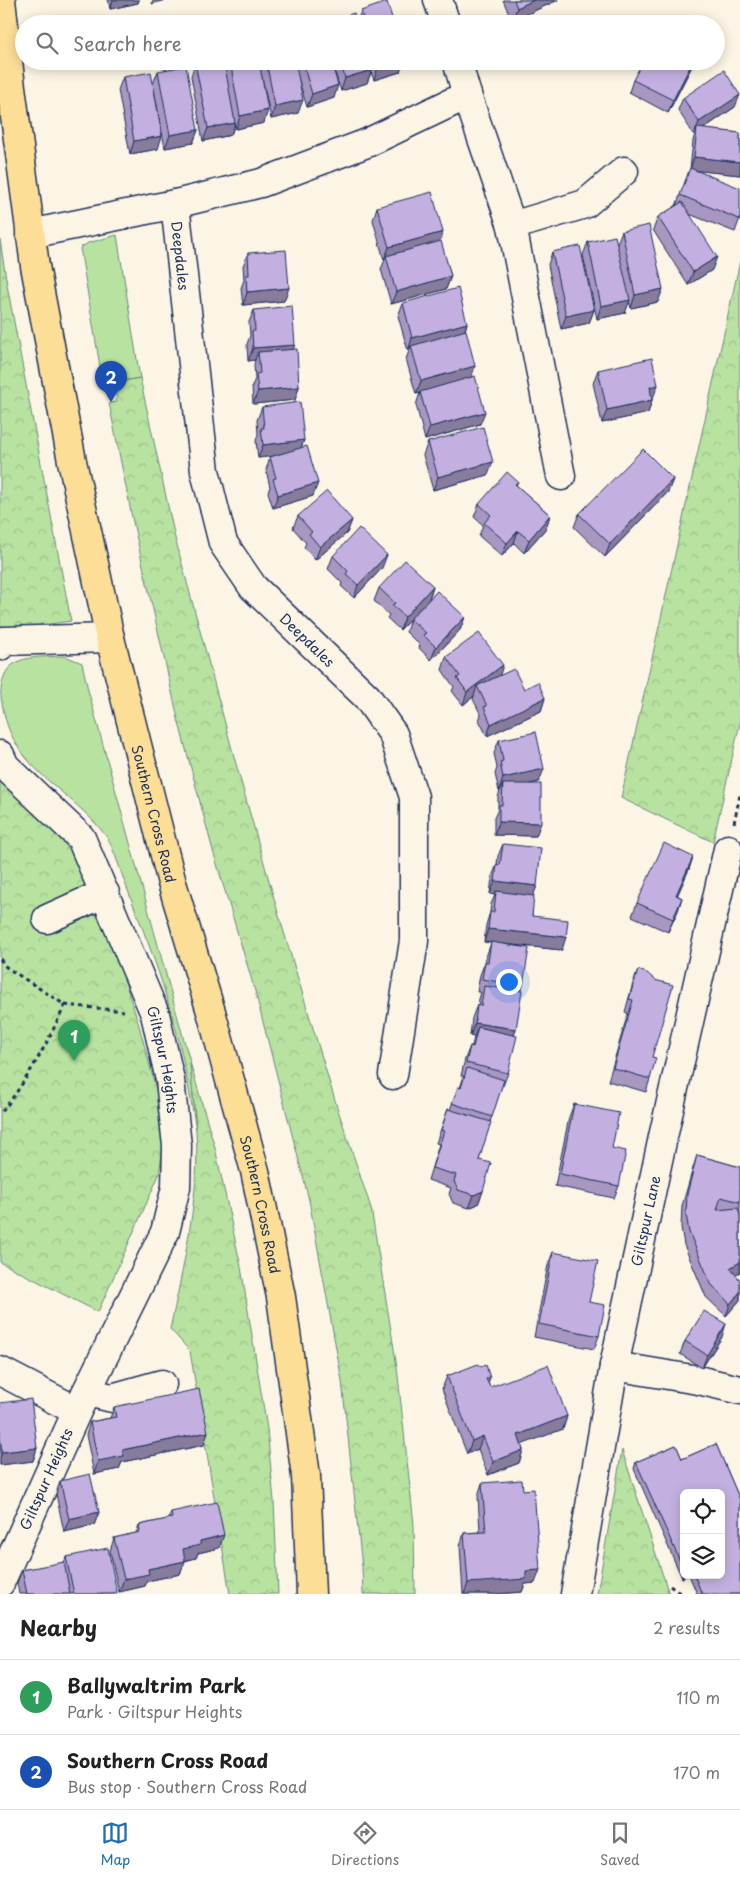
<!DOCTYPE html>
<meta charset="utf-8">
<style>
body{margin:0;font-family:"Playpen Sans",sans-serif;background:#f2f2f2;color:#222}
.controls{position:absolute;right:15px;bottom:15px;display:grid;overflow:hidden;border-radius:8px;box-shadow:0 2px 12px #0003}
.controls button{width:45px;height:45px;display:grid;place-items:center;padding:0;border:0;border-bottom:1px solid #e0e0e0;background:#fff;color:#222;font:25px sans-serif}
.you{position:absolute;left:508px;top:981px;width:18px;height:18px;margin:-12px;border:4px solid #fff;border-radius:50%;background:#1a73e8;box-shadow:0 0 0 8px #1a73e833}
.badge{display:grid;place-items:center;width:32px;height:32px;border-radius:50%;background:#1f6fb2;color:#fff;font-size:16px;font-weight:700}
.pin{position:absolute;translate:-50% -41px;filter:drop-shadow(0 1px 2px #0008)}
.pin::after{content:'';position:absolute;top:26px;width:18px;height:15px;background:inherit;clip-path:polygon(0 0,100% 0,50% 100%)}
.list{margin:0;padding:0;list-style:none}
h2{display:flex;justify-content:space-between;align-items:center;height:65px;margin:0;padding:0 20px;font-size:21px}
h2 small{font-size:16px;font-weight:400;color:#767676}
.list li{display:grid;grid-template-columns:32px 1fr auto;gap:15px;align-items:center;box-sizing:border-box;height:75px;padding:0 20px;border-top:1px solid #e0e0e0}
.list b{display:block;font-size:19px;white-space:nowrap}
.list p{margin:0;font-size:16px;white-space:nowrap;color:#767676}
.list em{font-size:16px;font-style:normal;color:#767676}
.icon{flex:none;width:28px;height:28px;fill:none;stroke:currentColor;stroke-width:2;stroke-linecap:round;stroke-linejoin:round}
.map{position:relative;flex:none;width:740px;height:1594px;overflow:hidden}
.search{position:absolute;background:#fff;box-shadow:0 2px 12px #0003;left:15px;right:15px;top:15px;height:55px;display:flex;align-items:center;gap:12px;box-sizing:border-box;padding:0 18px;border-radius:28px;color:#767676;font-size:19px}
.sheet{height:215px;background:#fff}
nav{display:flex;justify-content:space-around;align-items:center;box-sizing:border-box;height:70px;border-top:1px solid #e0e0e0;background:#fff;font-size:14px;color:#767676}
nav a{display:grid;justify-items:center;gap:2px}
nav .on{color:#1f6fb2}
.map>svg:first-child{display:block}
.green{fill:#b8e2a0;stroke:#6a887f}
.forest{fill:url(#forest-crowns);stroke:#6a887f}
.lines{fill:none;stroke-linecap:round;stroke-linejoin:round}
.minor-casing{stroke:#1b2f5e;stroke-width:31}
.major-casing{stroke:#1b2f5e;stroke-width:31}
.path{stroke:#1b2f5e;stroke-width:3;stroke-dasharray:4 4;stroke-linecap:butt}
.minor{stroke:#fcf5e5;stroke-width:28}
.major{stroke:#fdde96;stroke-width:28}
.wall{fill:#a897c1;stroke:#1b2f5e}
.shaded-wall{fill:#887b9d;stroke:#1b2f5e}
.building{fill:#c3b0e0;stroke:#1b2f5e}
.labels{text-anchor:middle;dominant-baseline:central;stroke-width:5;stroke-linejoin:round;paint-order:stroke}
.street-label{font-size:14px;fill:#1b2f5e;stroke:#fcf5e5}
</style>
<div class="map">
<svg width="740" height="1594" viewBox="0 0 740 1594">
<defs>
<pattern id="forest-crowns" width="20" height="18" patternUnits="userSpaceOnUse" patternTransform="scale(1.25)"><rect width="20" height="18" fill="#b8e2a0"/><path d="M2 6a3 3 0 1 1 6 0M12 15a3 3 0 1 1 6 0" fill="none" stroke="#9ec28c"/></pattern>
</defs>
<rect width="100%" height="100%" fill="#fcf5e5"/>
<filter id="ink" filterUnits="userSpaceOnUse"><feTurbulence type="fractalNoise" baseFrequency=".02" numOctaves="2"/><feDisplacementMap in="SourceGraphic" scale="10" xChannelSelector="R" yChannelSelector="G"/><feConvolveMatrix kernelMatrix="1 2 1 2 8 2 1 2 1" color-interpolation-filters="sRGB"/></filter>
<g filter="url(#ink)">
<!-- green -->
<path class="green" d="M 117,235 L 140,378 L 103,384 L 80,248 L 88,243 Z
M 65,656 L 82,663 L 88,690 L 190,1062 L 196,1129 C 188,1085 181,1041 167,999 C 156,961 141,925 127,888 C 122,876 113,845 106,836 C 73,791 13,770 3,708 C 2,702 0,696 1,690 C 4,652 37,658 65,656 Z"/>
<!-- forest -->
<path class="forest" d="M 0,240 L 7,285 L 71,621 L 0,631 Z
M 740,261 L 740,723 L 713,842 L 621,798 Z
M 140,378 L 175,538 L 236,764 L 279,916 L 337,1107 L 371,1208 L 397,1367 L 414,1525 L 415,1594 L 363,1594 L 362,1567 L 342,1381 L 309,1200 L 255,991 L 213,851 L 179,723 L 133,522 L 109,403 L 117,402 L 114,383 Z
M 0,776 L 74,854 L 109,932 L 138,1022 L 159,1100 L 164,1139 L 159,1175 L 98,1312 L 0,1262 Z
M 190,1062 L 215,1148 L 241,1267 L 267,1429 L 274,1501 L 278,1594 L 230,1594 L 190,1351 L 170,1329 C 181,1279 192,1228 196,1177 C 199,1139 193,1100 190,1062 Z
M 622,1450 L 669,1594 L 597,1594 Z"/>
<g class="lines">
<!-- minor casing -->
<g class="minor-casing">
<g id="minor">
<path d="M 438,0 L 446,24"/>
<path d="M 467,95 L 512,226 L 561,476"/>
<path id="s1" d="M 175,204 L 205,471 L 223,543 L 253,587 L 367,697 L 393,734 L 414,797 L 414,941 L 393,1075"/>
<path d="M 512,226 L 585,204 L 624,171"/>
<path d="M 30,234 L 175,204 L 261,183 L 367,143 L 467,95 L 457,61"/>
<path d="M 0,646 L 3,641 L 110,638"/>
<path id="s2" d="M 0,755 L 5,766 L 81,838 L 155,1014 L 170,1080 L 177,1146 L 176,1187 L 165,1232 L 77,1411 L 0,1583"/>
<path d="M 47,919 L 105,893"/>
<path d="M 614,1366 L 698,1380 L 740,1390"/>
<path d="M 0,1371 L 77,1411"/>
<path d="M 87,1392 L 112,1398 L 162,1384"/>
<path id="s3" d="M 575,1594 L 614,1366 L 663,1137 L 728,849"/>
</g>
</g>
<!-- major casing -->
<g class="major-casing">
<g id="major">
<path id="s4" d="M 1,0 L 11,87 L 35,266 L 72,461 L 110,638 L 172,883 L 212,1015 L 255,1171 L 281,1297 L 306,1476 L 311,1594"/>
</g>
</g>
<!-- path -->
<path class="path" d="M 734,823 L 740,795
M 0,959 L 6,967 L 65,1005 C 47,1044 27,1081 0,1114
M 65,1005 L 124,1011
M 670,1586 L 681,1594"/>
<!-- minor -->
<use href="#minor" class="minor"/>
<!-- major -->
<use href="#major" class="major"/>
</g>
<!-- wall -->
<path class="wall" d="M 108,0 L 139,0 L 138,3 L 110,9 Z
M 503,0 L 558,0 L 512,21 Z
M 361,11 L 394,24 L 327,24 L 328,22 L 357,22 Z
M 225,61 L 331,61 L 334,98 L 307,107 L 298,78 L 298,113 L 271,119 L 262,77 L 264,123 L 236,129 L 235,124 L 231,135 L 203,141 L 191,76 L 195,63 L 224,62 Z
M 331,61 L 404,61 L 400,72 L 374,80 L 371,72 L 367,83 L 341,91 Z
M 692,66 L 668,113 L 629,92 L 633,80 Z
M 158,71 L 198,130 L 193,143 L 165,148 L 153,84 Z
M 123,77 L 158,149 L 130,154 L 118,90 Z
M 683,98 L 735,107 L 703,129 L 740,133 L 740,175 L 695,170 L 740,218 L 735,232 L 689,214 L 712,270 L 688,285 L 653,230 L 658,217 L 676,206 L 690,169 L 693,141 L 695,134 L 694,135 L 678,110 Z
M 377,207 L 440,241 L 451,276 L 446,289 L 391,304 L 381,269 L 385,260 L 384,260 L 373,220 Z
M 622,231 L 658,302 L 631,308 L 629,301 L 625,313 L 597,319 L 583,255 L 588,242 L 617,243 Z
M 552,252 L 594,310 L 589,323 L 561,329 L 548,265 Z
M 248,253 L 284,301 L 243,305 L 241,288 L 244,280 L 243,266 Z
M 403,303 L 467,323 L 465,331 L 471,378 L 480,424 L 425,440 L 416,405 L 420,393 L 416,394 L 406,359 L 409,351 L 408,351 L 398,316 Z
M 254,310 L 293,349 L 299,387 L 295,400 L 253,404 L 252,386 L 255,379 L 254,365 L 255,360 L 248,361 L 247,344 L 250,336 L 249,322 Z
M 598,370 L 653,398 L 652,398 L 652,400 L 648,413 L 602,423 L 593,383 Z
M 262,407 L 304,440 L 301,448 L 313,496 L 273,508 L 268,492 L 270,487 L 266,470 L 270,457 L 274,456 L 258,458 L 256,441 L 258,434 L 257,420 Z
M 428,442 L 488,475 L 433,490 L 423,455 Z
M 673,479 L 668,492 L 605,557 L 574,527 L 579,514 Z
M 518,482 L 516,485 L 550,515 L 546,528 L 524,553 L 514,543 L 502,556 L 479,536 L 483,525 L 474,517 L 479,504 Z
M 298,516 L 352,520 L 347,533 L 315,560 L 304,547 L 306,543 L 293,528 Z
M 333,556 L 382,568 L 354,598 L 341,586 L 342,583 L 328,569 Z
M 433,586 L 429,599 L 465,617 L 460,630 L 431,660 L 419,648 L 420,645 L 406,632 L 410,619 L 400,630 L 387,618 L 389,615 L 374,601 L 379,588 Z
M 446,657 L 499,676 L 524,689 L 545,698 L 541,711 L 487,736 L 479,720 L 481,715 L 473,699 L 474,696 L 463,705 L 452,691 L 454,687 L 442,670 Z
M 499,740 L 539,782 L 530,784 L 536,836 L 494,835 L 494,818 L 498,809 L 498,797 L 500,791 L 499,791 L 495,774 L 497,768 L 494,753 Z
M 503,844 L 537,886 L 533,895 L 532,916 L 562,950 L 513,945 L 523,986 L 521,991 L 508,1073 L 503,1086 L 502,1085 L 490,1122 L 479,1160 L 483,1191 L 478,1204 L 469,1208 L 453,1203 L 449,1194 L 451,1188 L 428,1180 L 439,1144 L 436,1143 L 448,1109 L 450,1110 L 458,1087 L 460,1088 L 464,1076 L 461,1076 L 465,1059 L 470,1046 L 472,1046 L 474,1037 L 470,1036 L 472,1018 L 477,1005 L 478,1006 L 479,999 L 481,992 L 477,992 L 480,975 L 485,962 L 487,954 L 491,943 L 484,942 L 486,925 L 490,912 L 491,904 L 495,895 L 490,894 L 492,877 L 497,864 L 498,856 Z
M 693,857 L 689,869 L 677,895 L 682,898 L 668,932 L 632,916 L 637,903 Z
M 638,970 L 652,1057 L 650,1079 L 646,1092 L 608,1081 L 628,1013 L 625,1012 L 633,983 Z
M 574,1104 L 612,1148 L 619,1186 L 614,1198 L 555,1186 L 569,1117 Z
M 697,1155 L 740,1167 L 740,1272 L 735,1274 L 740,1280 L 740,1300 L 726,1316 L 706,1297 L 684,1245 L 681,1227 L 682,1206 L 693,1168 Z
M 553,1252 L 589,1302 L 599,1336 L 594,1349 L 534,1337 L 548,1265 Z
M 722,1337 L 702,1368 L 680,1354 L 685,1341 Z
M 480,1367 L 490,1378 L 488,1383 L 490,1387 L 567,1416 L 563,1429 L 521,1444 L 523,1450 L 519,1463 L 488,1475 L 478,1449 L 467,1454 L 442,1389 L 447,1376 Z
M 0,1403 L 37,1448 L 33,1461 L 0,1465 Z
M 114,1407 L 204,1445 L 122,1462 L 119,1469 L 94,1474 L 86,1435 L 90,1422 L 110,1418 Z
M 716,1444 L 740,1500 L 740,1594 L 697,1594 L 689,1575 L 721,1575 L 721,1493 L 684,1493 L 684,1575 L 688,1575 L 682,1578 L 634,1469 L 636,1462 L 676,1445 L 682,1459 Z
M 60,1481 L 99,1512 L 94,1525 L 64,1532 L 56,1494 Z
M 482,1483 L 523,1490 L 535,1583 L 525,1584 L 522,1592 L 495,1594 L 463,1594 L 460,1546 L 464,1533 L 480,1532 L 478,1496 Z
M 171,1512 L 219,1548 L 198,1553 L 196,1558 L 185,1561 L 180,1574 L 147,1581 L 145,1586 L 119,1592 L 110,1551 L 114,1538 L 136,1533 L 139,1525 L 168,1519 Z
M 66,1557 L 117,1594 L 19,1594 L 17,1583 L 22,1570 L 64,1563 Z"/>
<!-- shaded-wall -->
<path class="shaded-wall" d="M 113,0 L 139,0 L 138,3 L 110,9 Z
M 153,0 L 165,0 L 152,4 Z
M 534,0 L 558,0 L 512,21 L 517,8 Z
M 398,61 L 404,61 L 400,72 L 374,80 L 378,67 Z
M 693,61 L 694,61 L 692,66 L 668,113 L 673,100 Z
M 372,70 L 367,83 L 341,91 L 345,78 Z
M 338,85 L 334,98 L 307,107 L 312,94 Z
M 740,95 L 735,107 L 697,133 L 697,128 L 694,135 L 699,122 Z
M 303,100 L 298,113 L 271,119 L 275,106 Z
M 268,110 L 264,123 L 236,129 L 240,116 Z
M 235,123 L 231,135 L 203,141 L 208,128 Z
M 198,130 L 193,143 L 165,148 L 170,135 Z
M 162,136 L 158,149 L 130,154 L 134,141 Z
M 694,157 L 740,162 L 740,175 L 690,170 Z
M 443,232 L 439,245 L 386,256 L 384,260 L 389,247 Z
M 717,257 L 712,270 L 688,285 L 693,272 Z
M 451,276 L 446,289 L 391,304 L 396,292 Z
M 289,288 L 284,301 L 243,305 L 247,292 Z
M 663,289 L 658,302 L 631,308 L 635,295 Z
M 630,300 L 625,313 L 597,319 L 601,306 Z
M 594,310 L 589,323 L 561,329 L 566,316 Z
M 467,323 L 463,336 L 411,346 L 409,351 L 408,351 L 412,338 Z
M 295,345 L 290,357 L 258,352 L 255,360 L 248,361 L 253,348 Z
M 475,366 L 471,379 L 416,394 L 421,381 Z
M 658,385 L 653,398 L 645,400 L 650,387 Z
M 299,387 L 295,400 L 253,404 L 258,391 Z
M 652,400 L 648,413 L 602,423 L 607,410 Z
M 485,412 L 480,424 L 425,440 L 430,427 Z
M 304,440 L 299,453 L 258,458 L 263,445 Z
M 493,462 L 488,475 L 433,490 L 438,477 Z
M 673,479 L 668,492 L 605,557 L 610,544 Z
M 318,483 L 313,496 L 273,508 L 278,495 Z
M 550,515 L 546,528 L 524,553 L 529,540 Z
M 352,520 L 347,533 L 315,560 L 320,547 Z
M 518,531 L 514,543 L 502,556 L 507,543 Z
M 387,555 L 382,568 L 354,598 L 358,585 Z
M 433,586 L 429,599 L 400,630 L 405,617 Z
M 465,617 L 460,630 L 431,660 L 436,647 Z
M 503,665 L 499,678 L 477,686 L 474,696 L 463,705 L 467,692 Z
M 545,698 L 541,711 L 487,736 L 491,724 Z
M 544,769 L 539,782 L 503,790 L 503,784 L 500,791 L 499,791 L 503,778 Z
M 499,822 L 541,823 L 536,836 L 494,835 Z
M 693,857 L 689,869 L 672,908 L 676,895 Z
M 495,881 L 537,886 L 532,899 L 496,891 L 495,895 L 490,894 Z
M 682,898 L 678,911 L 668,932 L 673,919 Z
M 488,929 L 566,937 L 562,950 L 484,942 Z
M 475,1023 L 516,1029 L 512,1042 L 478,1027 L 474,1037 L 470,1036 Z
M 483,1191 L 478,1204 L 469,1208 L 474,1195 Z
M 740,1262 L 740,1272 L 725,1281 L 730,1268 Z
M 740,1292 L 740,1300 L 726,1316 L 730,1304 Z
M 726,1324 L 722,1337 L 702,1368 L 707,1355 Z
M 567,1416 L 563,1429 L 513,1448 L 518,1435 Z
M 208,1432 L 204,1445 L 122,1462 L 119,1469 L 94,1474 L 98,1461 L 122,1450 Z
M 483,1436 L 478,1449 L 467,1454 L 472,1441 Z
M 37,1448 L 33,1461 L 0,1465 L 0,1458 L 2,1452 Z
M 523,1450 L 519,1463 L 488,1475 L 493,1462 Z
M 99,1512 L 94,1525 L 64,1532 L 69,1519 Z
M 224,1535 L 219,1548 L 198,1553 L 196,1558 L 178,1562 L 183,1549 L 200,1541 Z
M 185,1561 L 180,1574 L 147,1581 L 145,1586 L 119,1592 L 124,1579 L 148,1569 Z
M 540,1570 L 535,1583 L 525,1584 L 522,1592 L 495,1594 L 464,1594 L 468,1583 L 526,1571 Z
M 684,1572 L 684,1575 L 688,1575 L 682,1578 Z"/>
<!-- building -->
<path class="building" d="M 514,0 L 534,0 L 517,8 Z
M 387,2 L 394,24 L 365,24 L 361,11 Z
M 354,13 L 357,24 L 328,24 L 328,22 Z
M 207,61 L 224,61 L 235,123 L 208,128 L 195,63 Z
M 230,61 L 259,61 L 268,110 L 240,116 Z
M 266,61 L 295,61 L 303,100 L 275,106 Z
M 302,61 L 331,61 L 338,85 L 312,94 Z
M 340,61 L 369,61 L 372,70 L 345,78 Z
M 376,61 L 398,61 L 378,67 Z
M 643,61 L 693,61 L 673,100 L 633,80 Z
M 186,66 L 198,130 L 170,135 L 158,71 Z
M 724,70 L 740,95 L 699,122 L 683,98 Z
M 151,72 L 162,136 L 134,141 L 123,77 Z
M 697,128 L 740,133 L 740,162 L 694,157 Z
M 690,168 L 740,188 L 740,217 L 739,219 L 680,195 Z
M 432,192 L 443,232 L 389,247 L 377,207 Z
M 682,202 L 717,257 L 693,272 L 658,217 Z
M 649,225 L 663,289 L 635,295 L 622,231 Z
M 615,236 L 630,300 L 601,306 L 588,242 Z
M 441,241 L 451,276 L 396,292 L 386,256 Z
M 580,246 L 594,310 L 566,316 L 552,252 Z
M 286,250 L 289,288 L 247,292 L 246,275 L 249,275 L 248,253 Z
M 458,288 L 467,323 L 412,338 L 403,303 Z
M 292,306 L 295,345 L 253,348 L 252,331 L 255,331 L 254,310 Z
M 466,330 L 475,366 L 421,381 L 411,346 Z
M 297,349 L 299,387 L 258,391 L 256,374 L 260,373 L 258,352 Z
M 652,358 L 658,385 L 650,387 L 652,400 L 607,410 L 598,370 Z
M 475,376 L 485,412 L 430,427 L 420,392 Z
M 300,402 L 304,440 L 263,445 L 261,428 L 264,428 L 262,407 Z
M 483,427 L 493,462 L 438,477 L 428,442 Z
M 307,446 L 318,483 L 278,495 L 273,479 L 276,478 L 270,457 Z
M 643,449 L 673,479 L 610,544 L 579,514 Z
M 507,472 L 518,482 L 515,484 L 550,515 L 529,540 L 518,531 L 507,543 L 484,523 L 491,515 L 479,504 Z
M 327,491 L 352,520 L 320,547 L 309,534 L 312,532 L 298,516 Z
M 359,528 L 387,555 L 358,585 L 346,574 L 348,571 L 333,556 Z
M 405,560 L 433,586 L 405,617 L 392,605 L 395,603 L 379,588 Z
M 437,591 L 465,617 L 436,647 L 423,635 L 426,633 L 410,619 Z
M 479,633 L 503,665 L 467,692 L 457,678 L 460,676 L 446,657 Z
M 514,669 L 524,689 L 538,682 L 545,698 L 491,724 L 484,707 L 487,706 L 477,686 Z
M 536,732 L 544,769 L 503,778 L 500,762 L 503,761 L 499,740 Z
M 503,784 L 541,784 L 541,823 L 499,822 L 499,805 L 502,805 Z
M 664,843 L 693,857 L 676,895 L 682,898 L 673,919 L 637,903 Z
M 503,844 L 541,848 L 537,886 L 495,881 L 497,864 L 500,865 Z
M 496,891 L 534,896 L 532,916 L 568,920 L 566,937 L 488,929 L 490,912 L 494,912 Z
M 491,942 L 529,948 L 523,986 L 482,979 L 485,962 L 488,962 Z
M 638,970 L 647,973 L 655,980 L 673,985 L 652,1057 L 656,1058 L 650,1079 L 613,1068 L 633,1000 L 629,999 Z
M 484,986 L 522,991 L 516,1029 L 475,1023 L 477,1005 L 481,1006 Z
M 478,1027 L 517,1036 L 508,1073 L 466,1063 L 470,1046 L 473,1047 Z
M 467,1068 L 504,1080 L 492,1117 L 452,1103 L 458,1087 L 461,1088 Z
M 574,1104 L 619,1113 L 612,1148 L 626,1151 L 619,1186 L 560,1174 Z
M 448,1109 L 491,1122 L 479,1160 L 491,1163 L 483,1191 L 474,1195 L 458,1190 L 454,1181 L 456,1175 L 432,1168 L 444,1131 L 441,1130 Z
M 697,1155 L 740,1167 L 740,1202 L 721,1197 L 717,1210 L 738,1208 L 740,1216 L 740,1262 L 730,1268 L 740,1280 L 740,1292 L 730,1304 L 711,1284 L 689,1232 L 686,1214 L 687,1194 Z
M 553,1252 L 598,1261 L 589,1302 L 605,1305 L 599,1336 L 539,1324 Z
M 704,1311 L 726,1324 L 707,1355 L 685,1341 Z
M 478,1364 L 480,1367 L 486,1365 L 490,1378 L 486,1379 L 490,1387 L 548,1365 L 567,1416 L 518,1435 L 523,1450 L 493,1462 L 483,1436 L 472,1441 L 447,1376 Z
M 199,1389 L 208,1432 L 122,1450 L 124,1456 L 98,1461 L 90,1422 L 116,1417 L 114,1407 Z
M 31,1399 L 37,1448 L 2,1452 L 0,1438 L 0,1403 Z
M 716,1444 L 740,1500 L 740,1594 L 702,1594 L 694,1575 L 721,1575 L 721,1493 L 684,1493 L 684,1570 L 636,1462 L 676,1445 L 682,1459 Z
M 90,1474 L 99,1512 L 69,1519 L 60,1481 Z
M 522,1480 L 523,1490 L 534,1489 L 540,1570 L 526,1571 L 526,1579 L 468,1583 L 464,1533 L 486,1532 L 482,1483 Z
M 217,1502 L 224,1535 L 200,1541 L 200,1545 L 183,1549 L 185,1561 L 148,1569 L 149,1574 L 124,1579 L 114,1538 L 140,1532 L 139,1525 L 172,1518 L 171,1512 Z
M 108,1548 L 117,1593 L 113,1594 L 74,1594 L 66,1557 Z
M 64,1562 L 70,1594 L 27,1594 L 22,1570 Z"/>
</g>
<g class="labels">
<!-- street labels -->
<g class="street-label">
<text stroke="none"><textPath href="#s1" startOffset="52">Deepdales</textPath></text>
<text stroke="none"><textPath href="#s1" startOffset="472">Deepdales</textPath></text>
<text stroke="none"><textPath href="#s4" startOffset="829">Southern Cross Road</textPath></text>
<text stroke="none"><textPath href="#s2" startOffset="354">Giltspur Heights</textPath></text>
<text stroke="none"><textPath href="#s4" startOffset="1234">Southern Cross Road</textPath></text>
<text stroke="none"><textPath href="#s3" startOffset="380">Giltspur Lane</textPath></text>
<text transform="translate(46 1479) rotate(-66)">Giltspur Heights</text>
</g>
</g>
</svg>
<div class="controls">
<button><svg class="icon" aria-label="locate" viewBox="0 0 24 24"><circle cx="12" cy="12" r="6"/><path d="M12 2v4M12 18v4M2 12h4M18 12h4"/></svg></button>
<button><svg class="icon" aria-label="layers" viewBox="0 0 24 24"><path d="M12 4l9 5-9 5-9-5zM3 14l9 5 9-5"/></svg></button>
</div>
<div class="you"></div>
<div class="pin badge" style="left:74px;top:1061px;background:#2e9e5b">1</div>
<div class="pin badge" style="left:111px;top:402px;background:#1a4fb4">2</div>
<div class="search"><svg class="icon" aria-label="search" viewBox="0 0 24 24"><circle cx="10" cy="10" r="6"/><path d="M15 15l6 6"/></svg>Search here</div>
</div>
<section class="sheet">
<h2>Nearby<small>2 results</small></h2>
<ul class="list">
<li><span class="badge" style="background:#2e9e5b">1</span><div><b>Ballywaltrim Park</b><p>Park · Giltspur Heights</p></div><em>110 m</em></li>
<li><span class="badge" style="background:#1a4fb4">2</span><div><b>Southern Cross Road</b><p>Bus stop · Southern Cross Road</p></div><em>170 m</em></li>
</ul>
</section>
<nav>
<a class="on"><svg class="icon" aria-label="map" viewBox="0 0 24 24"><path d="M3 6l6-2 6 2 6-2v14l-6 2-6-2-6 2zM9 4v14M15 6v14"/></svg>Map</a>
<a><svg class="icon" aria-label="directions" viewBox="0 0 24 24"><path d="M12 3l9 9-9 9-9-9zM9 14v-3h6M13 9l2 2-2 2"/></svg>Directions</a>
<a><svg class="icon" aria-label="saved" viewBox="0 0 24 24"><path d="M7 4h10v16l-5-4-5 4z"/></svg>Saved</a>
</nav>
